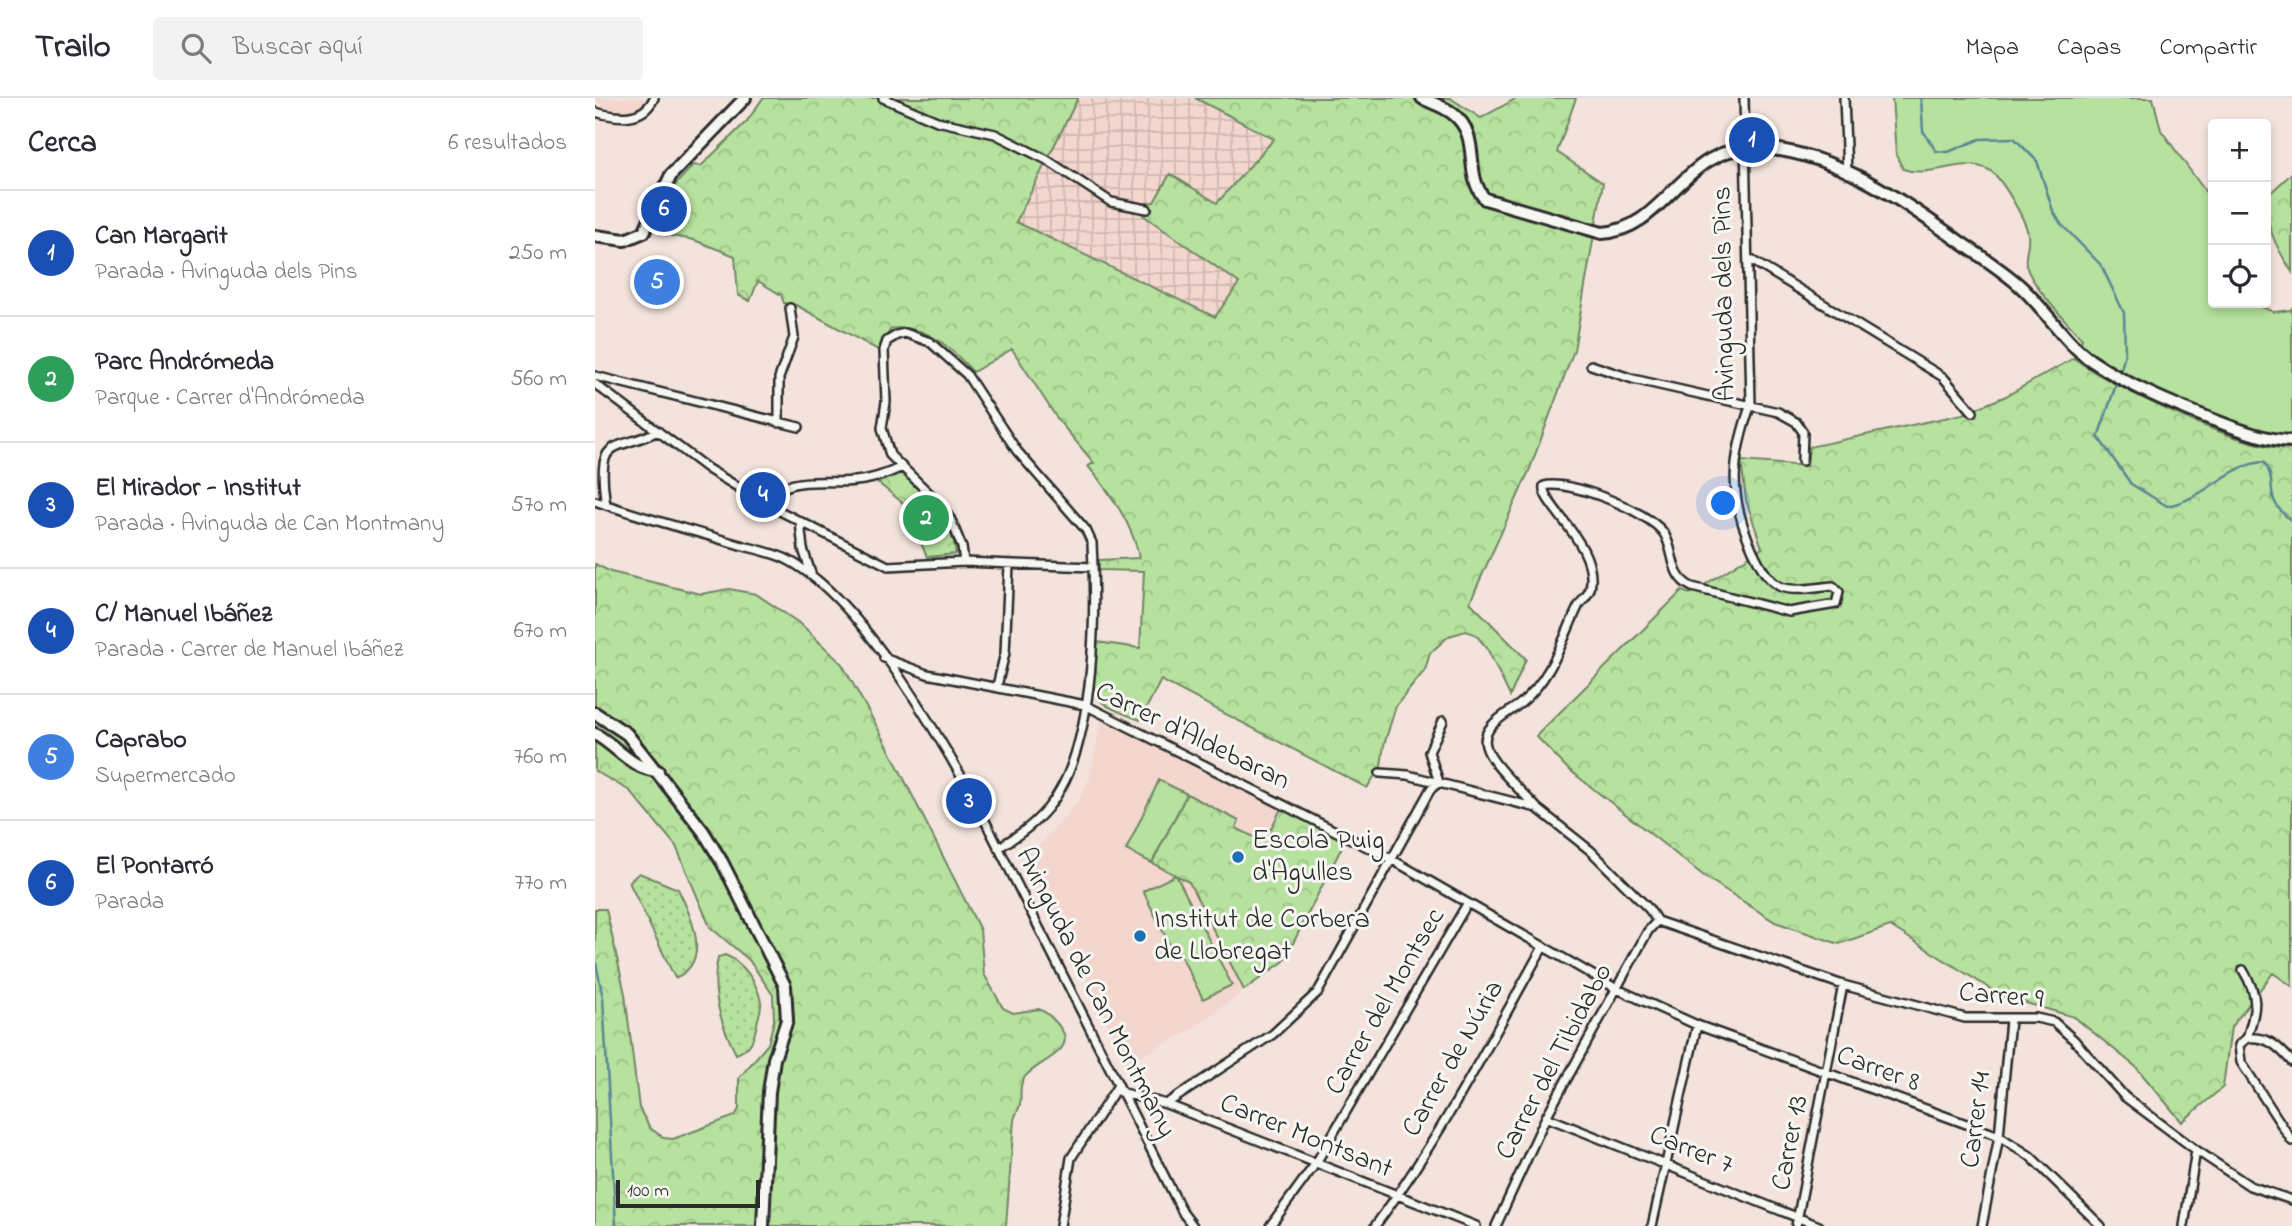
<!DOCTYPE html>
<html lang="es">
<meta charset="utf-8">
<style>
body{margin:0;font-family:"Indie Flower",sans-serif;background:#f2f2f3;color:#2b2b33}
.controls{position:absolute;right:21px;top:21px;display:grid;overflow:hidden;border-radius:7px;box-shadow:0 4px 10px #0003}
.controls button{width:63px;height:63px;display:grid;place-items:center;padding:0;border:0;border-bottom:2px solid #e1e1e2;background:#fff;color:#2b2b33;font:35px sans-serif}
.scale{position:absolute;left:21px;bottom:18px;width:144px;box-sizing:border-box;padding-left:7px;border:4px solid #2b2b2b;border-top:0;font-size:19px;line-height:24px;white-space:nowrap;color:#2b2b2b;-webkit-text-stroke:5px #f6f6f2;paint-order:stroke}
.you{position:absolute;left:1129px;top:406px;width:24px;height:24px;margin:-18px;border:5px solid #fff;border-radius:50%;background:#1a73e8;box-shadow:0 0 0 10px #1a73e833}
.badge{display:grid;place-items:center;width:46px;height:46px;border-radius:50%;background:#1f6fb2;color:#fff;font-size:23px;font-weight:700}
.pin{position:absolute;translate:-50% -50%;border:4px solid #fff;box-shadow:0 2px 7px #0006}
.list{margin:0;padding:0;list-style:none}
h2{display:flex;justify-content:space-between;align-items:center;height:91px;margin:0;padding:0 28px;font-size:30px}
h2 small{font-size:23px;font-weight:400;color:#7c7c81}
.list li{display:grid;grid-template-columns:46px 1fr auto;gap:21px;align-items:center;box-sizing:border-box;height:126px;padding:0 28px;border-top:2px solid #e1e1e2}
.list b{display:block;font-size:26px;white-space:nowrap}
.list p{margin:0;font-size:23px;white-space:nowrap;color:#7c7c81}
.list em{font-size:23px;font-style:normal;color:#7c7c81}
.icon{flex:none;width:38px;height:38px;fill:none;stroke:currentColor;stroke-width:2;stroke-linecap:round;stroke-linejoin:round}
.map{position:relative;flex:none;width:1697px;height:1128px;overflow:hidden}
header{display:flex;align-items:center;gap:42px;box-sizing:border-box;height:98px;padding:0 35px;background:#fff;border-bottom:2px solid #e1e1e2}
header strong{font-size:33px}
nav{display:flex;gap:38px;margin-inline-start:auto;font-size:24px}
.search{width:490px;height:63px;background:#f2f2f3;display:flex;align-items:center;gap:18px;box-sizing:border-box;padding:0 24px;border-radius:7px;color:#7c7c81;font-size:26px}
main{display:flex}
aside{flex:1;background:#fff}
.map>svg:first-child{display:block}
.built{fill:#f3d6ce}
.industrial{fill:url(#industrial-grid)}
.grass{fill:#b6e19e;stroke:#708664;stroke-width:2}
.forest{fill:url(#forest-crowns);stroke:#708664;stroke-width:2}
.garden{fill:url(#garden-dots);stroke:#708664;stroke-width:2}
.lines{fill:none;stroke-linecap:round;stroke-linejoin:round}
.stream{stroke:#5a8794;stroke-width:2.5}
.street-casing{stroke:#2b2b2b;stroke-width:12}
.secondary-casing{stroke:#2b2b2b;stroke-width:16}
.street{stroke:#f6f6f2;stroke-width:7}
.secondary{stroke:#f6f6f2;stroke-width:10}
.poi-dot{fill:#1f6fb2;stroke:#f6f6f2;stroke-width:2.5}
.labels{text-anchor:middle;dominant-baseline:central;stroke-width:6;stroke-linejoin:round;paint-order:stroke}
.street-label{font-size:28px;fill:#2b2b2b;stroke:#f6f6f2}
.poi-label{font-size:28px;fill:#2b2b2b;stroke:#f6f6f2;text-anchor:start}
</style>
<header>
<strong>Trailo</strong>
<div class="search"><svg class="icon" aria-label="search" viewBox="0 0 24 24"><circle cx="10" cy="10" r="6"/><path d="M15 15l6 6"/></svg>Buscar aquí</div>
<nav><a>Mapa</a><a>Capas</a><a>Compartir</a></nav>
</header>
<main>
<aside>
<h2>Cerca<small>6 resultados</small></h2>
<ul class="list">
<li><span class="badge" style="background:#1a4fb4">1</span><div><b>Can Margarit</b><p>Parada · Avinguda dels Pins</p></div><em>250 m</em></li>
<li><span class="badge" style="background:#2e9e5b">2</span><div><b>Parc Andrómeda</b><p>Parque · Carrer d'Andrómeda</p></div><em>560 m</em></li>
<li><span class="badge" style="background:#1a4fb4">3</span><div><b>El Mirador - Institut</b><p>Parada · Avinguda de Can Montmany</p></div><em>570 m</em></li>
<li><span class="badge" style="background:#1a4fb4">4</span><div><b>C/ Manuel Ibáñez</b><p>Parada · Carrer de Manuel Ibáñez</p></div><em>670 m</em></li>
<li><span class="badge" style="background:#3f7fe0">5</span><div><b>Caprabo</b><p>Supermercado</p></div><em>760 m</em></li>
<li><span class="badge" style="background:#1a4fb4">6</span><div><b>El Pontarró</b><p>Parada</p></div><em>770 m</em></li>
</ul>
</aside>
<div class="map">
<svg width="1697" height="1128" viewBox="0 0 1697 1128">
<defs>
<pattern id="industrial-grid" width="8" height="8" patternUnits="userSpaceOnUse" patternTransform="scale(1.75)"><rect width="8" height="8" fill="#f3d6ce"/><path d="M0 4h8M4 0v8" fill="none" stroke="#d0b8b1"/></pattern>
<pattern id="forest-crowns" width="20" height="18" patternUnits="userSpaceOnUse" patternTransform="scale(1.75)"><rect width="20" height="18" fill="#b6e19e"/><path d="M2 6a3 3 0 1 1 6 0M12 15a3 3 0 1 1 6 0" fill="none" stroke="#9dc188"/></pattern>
<pattern id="garden-dots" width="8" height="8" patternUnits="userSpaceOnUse" patternTransform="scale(1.75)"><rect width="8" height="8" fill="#b6e19e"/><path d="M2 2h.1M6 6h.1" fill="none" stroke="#9dc188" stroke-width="1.8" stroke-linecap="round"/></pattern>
</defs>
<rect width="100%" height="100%" fill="#f4e3dd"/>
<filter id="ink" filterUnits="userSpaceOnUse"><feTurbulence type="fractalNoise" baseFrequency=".0143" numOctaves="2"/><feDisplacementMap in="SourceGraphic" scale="14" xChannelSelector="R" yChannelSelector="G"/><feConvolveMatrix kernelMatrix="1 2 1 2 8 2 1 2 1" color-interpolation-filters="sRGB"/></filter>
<g filter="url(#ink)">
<!-- built -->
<path class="built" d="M 0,0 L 51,0 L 43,10 L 29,13 L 8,9 Z
M 506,621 L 750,743 L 722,793 L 689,863 L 593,934 L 532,965 L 428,758 L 448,744 L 484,702 L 495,679 Z"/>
<!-- industrial -->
<path class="industrial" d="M 483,0 L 600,0 L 680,41 L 622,105 L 559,104 L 548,117 L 645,185 L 620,219 L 421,124 Z"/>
<!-- grass -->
<path class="grass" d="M 1297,0 L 1558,0 L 1566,32 L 1618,104 L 1618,205 L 1658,205 L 1678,214 L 1696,212 L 1697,209 L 1697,350 C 1655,356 1513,288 1479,260 L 1487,241 C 1469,220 1446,199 1433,173 C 1427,160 1435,150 1433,136 C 1431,123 1406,78 1394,72 C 1368,58 1335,81 1308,71 L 1301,57 Z
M 564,682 L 592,696 L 557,765 L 531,752 Z
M 581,777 L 637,887 L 608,901 L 585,856 L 580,858 L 548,793 Z"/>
<!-- forest -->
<path class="forest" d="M 168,0 L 483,0 L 421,124 L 620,219 L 644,185 L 548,117 L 546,106 L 559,104 L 575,76 L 622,105 L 679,41 L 600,0 L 855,0 L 886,20 L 922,0 L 981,0 L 962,54 L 1008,85 L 979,252 L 934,373 L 875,504 L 931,561 L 915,598 L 892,550 L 880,536 L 871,533 L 854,538 L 835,555 L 830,572 L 801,608 L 789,647 L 786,668 L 772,690 L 566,582 L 545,622 C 489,601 498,600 501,544 L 545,550 L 549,473 L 504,472 L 504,462 L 544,460 C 538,426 515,394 493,368 L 499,365 L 463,322 L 417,251 L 378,274 C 357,251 330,224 296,231 L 283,252 L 201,207 L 189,205 L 186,197 L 163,183 L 155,203 L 143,197 L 140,158 L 99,142 L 66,136 L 62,129 L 81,86 L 98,67 L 106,68 L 152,23 Z
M 1697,75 L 1697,174 C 1681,149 1671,130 1671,99 Z
M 1479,260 C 1514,288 1655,356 1697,350 L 1697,888 L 1678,875 L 1636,929 L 1628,989 L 1587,1024 L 1541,969 L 1479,919 L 1407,898 L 1295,828 L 1244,846 L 1180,824 L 1109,778 L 972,670 L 941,638 L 1087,493 L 1095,496 L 1167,450 L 1151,402 L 1146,363 L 1212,368 L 1214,349 L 1368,316 L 1411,298 Z
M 306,374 C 329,398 358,421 361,456 L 332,459 L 309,406 L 281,383 Z
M 0,466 L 16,474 L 106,496 L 134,491 L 161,496 L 207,527 L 247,566 L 291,645 L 385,832 L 389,876 L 408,910 L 418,915 L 444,911 C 455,916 462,924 468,934 C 479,955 439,965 429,980 C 423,989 427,997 425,1006 C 424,1012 420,1016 419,1022 L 411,1128 L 0,1128 L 0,811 L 11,811 L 30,896 L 44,1010 L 55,1030 L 69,1040 L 78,1041 L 140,1018 L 144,1011 L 144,980 L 173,946 L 179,922 L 178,897 L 154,862 L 115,829 L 81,748 L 35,693 L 0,673 Z
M 592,696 L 644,723 L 641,730 L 669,744 L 686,711 L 750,743 L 689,863 L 649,892 L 594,784 L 557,765 Z"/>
<!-- garden -->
<path class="garden" d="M 44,775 L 83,791 C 96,817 118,864 80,880 L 34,784 Z
M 130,857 C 148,864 162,884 166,904 C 167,911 163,919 162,926 C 159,940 157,950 141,956 C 126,927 115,892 123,859 Z"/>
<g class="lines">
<!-- stream -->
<path class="stream" d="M 1326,0 L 1328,33 L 1341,53 L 1353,54 L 1385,41 L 1419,40 L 1442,63 L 1458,113 L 1466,126 L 1506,167 L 1529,215 L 1530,256 L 1525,275
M 1523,281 L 1503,339 L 1536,386 L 1572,408 C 1611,401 1633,366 1669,364 C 1685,387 1665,399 1697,423
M 0,860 L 8,900 L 21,1128"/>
<!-- street casing -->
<g class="street-casing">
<path id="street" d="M 288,0 L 342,23 L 400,36 L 452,62 L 516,104 L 552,111
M 1249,0 L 1252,75
M 0,14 C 22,20 48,24 59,0
M 1153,160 L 1348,279 L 1378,314
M 996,267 L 1038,281 L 1183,314 L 1201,324 L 1208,334 L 1207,363
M 0,278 L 204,329
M 0,286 L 113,371 L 171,406 L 293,468 L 369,464 L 498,469
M 184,325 L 184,280 L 199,239 L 195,210
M 0,403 C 45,419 92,431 138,445 C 154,450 173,453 189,460 C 262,495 340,631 379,701 L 588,1115 L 598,1128
M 171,406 C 193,374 227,387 260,383 C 277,382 292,376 307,369
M 11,407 C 0,335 20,355 63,333
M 205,424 L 208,451 L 217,478
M 369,464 L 367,449 L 356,422 L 340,401 L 295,357 L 287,330 L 291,304 L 289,252 L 292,243 L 302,237 L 310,235 L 335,244 L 372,277 L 422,353 L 491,432 L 497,445 C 501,515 500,631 465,692 C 451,718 428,735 403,750
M 289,560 L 332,576 L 490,607 L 796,761 L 1022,891 L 1102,927 L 1404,1038 L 1435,1058 L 1506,1128
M 402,588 L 410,555 L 414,467
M 785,675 L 813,677 L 942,710 L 996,753 L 1054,811 L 1062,823
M 942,710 C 929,695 895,666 891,648 C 885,628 914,615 926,605 C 957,580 967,542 983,509 C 986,503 993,498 995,491 C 1005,447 945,406 949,388 C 974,381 1052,413 1068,434 C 1081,452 1073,478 1097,489 L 1194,514 L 1241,506 L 1244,494 L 1238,488 C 1222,489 1198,495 1184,488 C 1171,481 1164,465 1158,453 C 1133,398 1136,362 1156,306 L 1149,0
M 1062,823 L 1248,887 L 1370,920 L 1441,920 L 1459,924 L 1479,942 L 1530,999 L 1601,1052 L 1655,1088 L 1697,1102
M 1648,872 C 1665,900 1661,910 1652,940
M 1652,940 L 1644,947 L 1646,964 L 1697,1043
M 1652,940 C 1673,938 1684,949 1697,964
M 525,994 L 571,1006 L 881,1128
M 571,1006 L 678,936 L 723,894 L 835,692 L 844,684 L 834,654 L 848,623
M 951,1019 L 1224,1128
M 465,1128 L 476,1060 L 522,989
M 675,1128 L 721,1065 L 872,806
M 780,1128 C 845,1041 895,943 948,849
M 901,1128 L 951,1019 L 1053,833 L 1062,823
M 1057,1128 L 1102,927
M 1201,1128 L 1248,887
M 1387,1128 L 1404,1038 L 1415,922
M 1589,1128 L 1601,1052"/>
</g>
<!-- secondary casing -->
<g class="secondary-casing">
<path id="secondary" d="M 827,0 C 837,5 848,8 857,15 C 888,38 867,75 890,101 L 1007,135 C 1073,131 1087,45 1165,50 C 1241,54 1309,104 1368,146 C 1387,159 1407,172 1424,187 C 1450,210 1468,243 1497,263 C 1534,288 1575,305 1616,321 C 1642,331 1669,342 1697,343
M 0,138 L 30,142 L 49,134 L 76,77 L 150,0
M 0,615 L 32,636 L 108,733 L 127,764 L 190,888 L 192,922 L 179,961 L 174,994 L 168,1128
M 0,636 C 22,648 36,671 63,673"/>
</g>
<!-- street -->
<use href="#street" class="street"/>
<!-- secondary -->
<use href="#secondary" class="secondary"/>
</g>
</g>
<!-- markers -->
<g class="poi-dot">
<circle cx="643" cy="759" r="7"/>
<circle cx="545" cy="838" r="7"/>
</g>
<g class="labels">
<!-- street labels -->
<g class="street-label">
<text transform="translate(1130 196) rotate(-91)">Avinguda dels Pins</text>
<text transform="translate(597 639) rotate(26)">Carrer d'Aldebaran</text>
<text transform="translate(500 895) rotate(63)">Avinguda de Can Montmany</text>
<text transform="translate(1406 899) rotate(5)">Carrer 9</text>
<text transform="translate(791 904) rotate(-60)">Carrer del Montsec</text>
<text transform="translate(859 961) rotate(-60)">Carrer de Núria</text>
<text transform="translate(960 964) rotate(-62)">Carrer del Tibidabo</text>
<text transform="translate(1283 972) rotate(20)">Carrer 8</text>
<text transform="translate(1382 1022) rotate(-83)">Carrer 14</text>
<text transform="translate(711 1039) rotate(22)">Carrer Montsant</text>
<text transform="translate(1196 1045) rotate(-79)">Carrer 13</text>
<text transform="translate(1096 1053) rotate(22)">Carrer 7</text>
</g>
<!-- poi labels -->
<g class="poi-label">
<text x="657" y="743">Escola Puig<tspan x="657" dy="32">d'Agulles</tspan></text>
<text x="559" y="822">Institut de Corbera<tspan x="559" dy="32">de Llobregat</tspan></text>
</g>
</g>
</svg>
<div class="controls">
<button>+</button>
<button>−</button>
<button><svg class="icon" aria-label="locate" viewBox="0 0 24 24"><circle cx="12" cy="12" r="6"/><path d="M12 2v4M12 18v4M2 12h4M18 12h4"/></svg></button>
</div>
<div class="scale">100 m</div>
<div class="you"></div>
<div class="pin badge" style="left:1157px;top:42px;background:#1a4fb4">1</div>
<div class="pin badge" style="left:331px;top:420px;background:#2e9e5b">2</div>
<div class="pin badge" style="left:374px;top:703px;background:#1a4fb4">3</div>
<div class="pin badge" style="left:168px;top:397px;background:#1a4fb4">4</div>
<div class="pin badge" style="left:62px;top:184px;background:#3f7fe0">5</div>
<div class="pin badge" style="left:69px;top:111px;background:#1a4fb4">6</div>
</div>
</main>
